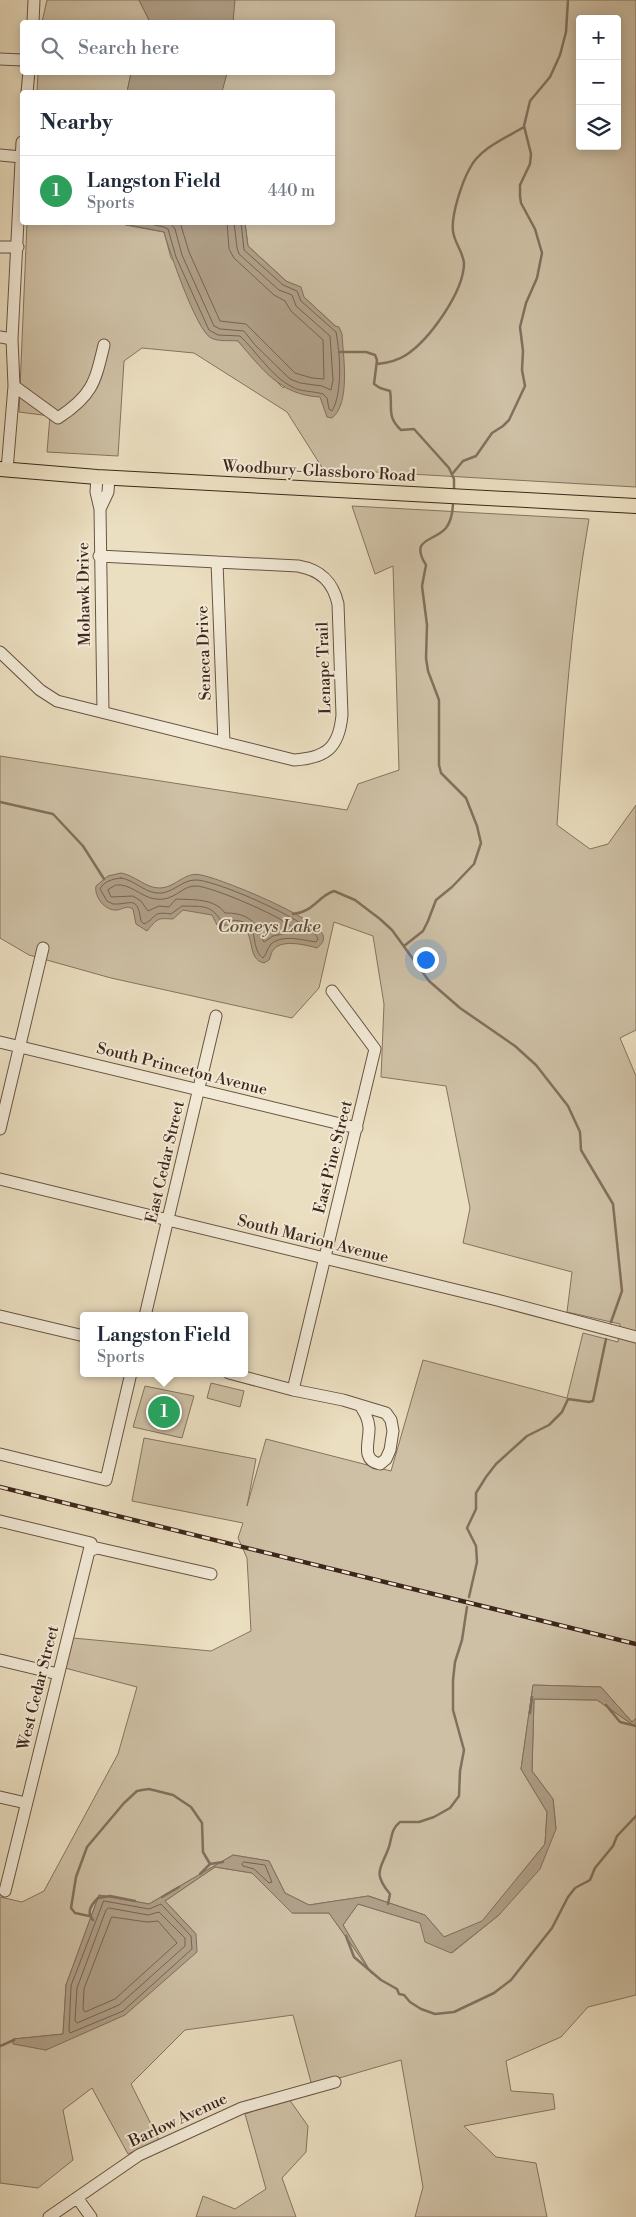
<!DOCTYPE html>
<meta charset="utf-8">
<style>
body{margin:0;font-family:"Libre Bodoni",serif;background:#f6f6f7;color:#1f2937}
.controls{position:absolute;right:15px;top:15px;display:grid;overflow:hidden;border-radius:5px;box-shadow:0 2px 12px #0003}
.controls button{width:45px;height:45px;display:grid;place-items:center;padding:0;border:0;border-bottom:1px solid #e0e1e3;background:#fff;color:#1f2937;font:25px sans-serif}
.you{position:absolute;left:425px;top:959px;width:18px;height:18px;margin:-12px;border:4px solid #fff;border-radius:50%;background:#1a73e8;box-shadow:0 0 0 8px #1a73e833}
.badge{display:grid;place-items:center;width:32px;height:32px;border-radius:50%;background:#8f2418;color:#fff;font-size:16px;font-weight:700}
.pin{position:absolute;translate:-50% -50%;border:2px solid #fff;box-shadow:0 1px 5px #0006}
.popup{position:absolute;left:80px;top:1312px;width:168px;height:65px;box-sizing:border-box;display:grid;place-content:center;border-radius:5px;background:#fff;filter:drop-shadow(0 1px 4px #0005);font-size:16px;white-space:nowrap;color:#747a83}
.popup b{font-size:19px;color:#1f2937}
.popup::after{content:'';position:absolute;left:50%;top:100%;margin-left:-10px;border:10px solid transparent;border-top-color:#fff}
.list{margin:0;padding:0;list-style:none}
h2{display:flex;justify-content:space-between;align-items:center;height:65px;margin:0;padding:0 20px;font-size:21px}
h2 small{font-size:16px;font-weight:400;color:#747a83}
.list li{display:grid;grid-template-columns:32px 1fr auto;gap:15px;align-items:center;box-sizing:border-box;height:70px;padding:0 20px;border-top:1px solid #e0e1e3}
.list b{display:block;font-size:19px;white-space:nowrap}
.list p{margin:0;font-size:16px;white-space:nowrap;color:#747a83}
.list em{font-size:16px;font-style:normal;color:#747a83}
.icon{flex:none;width:28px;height:28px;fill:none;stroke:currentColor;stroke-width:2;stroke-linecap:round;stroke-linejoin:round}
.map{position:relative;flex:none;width:636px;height:2217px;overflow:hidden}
.search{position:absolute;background:#fff;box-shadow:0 2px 12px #0003;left:20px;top:20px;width:315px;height:55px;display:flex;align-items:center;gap:12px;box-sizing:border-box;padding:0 18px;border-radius:5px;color:#747a83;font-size:19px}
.panel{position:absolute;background:#fff;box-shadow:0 2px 12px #0003;left:20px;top:90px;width:315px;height:135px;border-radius:5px}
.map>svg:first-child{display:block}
.green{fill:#cec0a5;stroke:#867360;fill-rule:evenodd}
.water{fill:#b0a089;stroke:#826f5d}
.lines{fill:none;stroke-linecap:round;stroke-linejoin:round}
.shore{stroke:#776352;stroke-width:1}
.stream{stroke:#826f5d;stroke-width:2.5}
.minor-casing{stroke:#695444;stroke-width:13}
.major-casing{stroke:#3e261b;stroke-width:16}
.minor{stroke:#f2ead7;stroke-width:11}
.major{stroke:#ebdfc1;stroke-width:14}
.rail-casing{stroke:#3e261b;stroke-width:4.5}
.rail{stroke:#f2ead7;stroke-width:2.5;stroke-dasharray:8;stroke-linecap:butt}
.labels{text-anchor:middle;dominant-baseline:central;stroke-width:4;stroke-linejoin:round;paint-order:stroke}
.street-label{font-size:16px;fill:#3e261b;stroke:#f2ead7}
.water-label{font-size:18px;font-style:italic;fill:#604b3c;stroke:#f2ead7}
</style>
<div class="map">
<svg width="636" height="2217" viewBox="0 0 636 2217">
<rect width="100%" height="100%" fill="#ebdfc1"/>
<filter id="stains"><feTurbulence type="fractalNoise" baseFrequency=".004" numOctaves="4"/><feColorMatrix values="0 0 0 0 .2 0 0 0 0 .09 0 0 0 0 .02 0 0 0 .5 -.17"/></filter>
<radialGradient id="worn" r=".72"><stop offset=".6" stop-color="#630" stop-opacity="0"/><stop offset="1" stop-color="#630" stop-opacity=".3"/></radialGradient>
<!-- green -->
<path class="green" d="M 47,0 L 139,0 L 150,22 L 42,22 Z
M 234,0 L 636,0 L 636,487 L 323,469 L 287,412 L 194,353 L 142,348 L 124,361 L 118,456 L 47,452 L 50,416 L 19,412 L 27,223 L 124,223 L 125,225 L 164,232 L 171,258 L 238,341 L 283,388 L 341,331 L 248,246 L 245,223 L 332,222 L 332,92 L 221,92 L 227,73 L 332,72 L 332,22 L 233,22 ZM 580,19 L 617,19 L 617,146 L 580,146 Z
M 38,73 L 131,73 L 127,92 L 37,92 Z
M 352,506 L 589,519 C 571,620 564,723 557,825 L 590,849 L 608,844 L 636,805 L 636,1030 L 620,1038 L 636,1076 L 636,1718 L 632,1722 L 601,1687 L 533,1685 L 521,1769 L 547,1812 L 545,1844 L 482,1922 L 444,1937 L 425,1915 L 369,1896 L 309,1905 L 285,1893 L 269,1861 L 233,1855 L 149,1904 L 99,1895 L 66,1985 L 63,2034 L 14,2039 L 46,2050 L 196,1934 L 165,1901 L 215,1867 L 252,1873 L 292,1913 L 329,1913 L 366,1965 L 343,1925 L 358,1904 L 420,1923 L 452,1953 L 499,1915 L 556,1829 L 553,1799 L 532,1771 L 534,1699 L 597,1700 L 636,1727 L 636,1995 L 588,2007 L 561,2037 L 506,2061 L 511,2091 L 553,2094 L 555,2109 L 464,2126 L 496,2157 L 536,2163 L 547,2217 L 415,2217 L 423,2187 L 401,2060 L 312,2086 L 293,2015 L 185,2030 L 131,2084 L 159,2140 L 128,2154 L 92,2088 L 63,2110 L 73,2160 L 38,2188 L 0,2183 L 0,1897 L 22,1902 L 44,1891 L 118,1754 L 137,1687 L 65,1668 L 73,1638 L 211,1651 L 251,1631 L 247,1558 L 238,1538 L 243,1523 L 132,1501 L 144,1438 L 256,1459 L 247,1506 L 266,1439 L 391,1471 L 423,1360 L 567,1398 L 583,1333 L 618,1342 L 620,1324 L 567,1312 L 572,1272 L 463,1243 L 470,1208 L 446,1086 L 381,1077 L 384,1004 L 373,936 L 334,922 L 319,988 L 292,1018 L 111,978 L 29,955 L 0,938 L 0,756 L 347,810 L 358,784 L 399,770 L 393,566 L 375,574 Z
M 211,1383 L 244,1391 L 240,1407 L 207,1398 Z
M 145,1386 L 194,1396 L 182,1438 L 133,1427 Z
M 289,2099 L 308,2126 L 306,2152 L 282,2178 L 296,2217 L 196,2217 L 203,2196 L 235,2209 L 266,2189 L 245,2114 Z"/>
<!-- water -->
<path class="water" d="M 139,0 L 235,0 L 233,22 L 150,22 Z
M 131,73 L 227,73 L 222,92 L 127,92 Z
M 119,223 L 245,223 L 248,246 L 286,281 L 301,287 L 304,297 L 335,326 L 339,327 L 342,334 C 343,355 351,403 332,418 L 327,417 L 320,397 C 280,395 262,369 238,341 C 229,340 219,342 211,338 C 196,330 169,250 164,232 Z
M 121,873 C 134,875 146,888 159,888 C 176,888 184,871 201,875 C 222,879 315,917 323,935 C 325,941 321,945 317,948 C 306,945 283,939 274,949 C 271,952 271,956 269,960 L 264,963 C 246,959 256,934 241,926 C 233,922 225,927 217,925 L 212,915 L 183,910 L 173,919 C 157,918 158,918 147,931 L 136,924 L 133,909 C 126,905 124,909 117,910 C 105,911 94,897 96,886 L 108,876 Z
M 533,1685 L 601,1687 L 632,1722 L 636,1718 L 636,1727 L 597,1700 L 534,1699 L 532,1771 L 553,1799 L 556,1829 L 540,1869 L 499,1915 L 451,1953 L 425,1942 L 420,1923 L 358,1904 L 343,1925 L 372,1974 L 329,1913 L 292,1913 L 252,1873 L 215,1867 L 165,1901 L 196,1934 L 197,1952 L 125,2015 L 46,2050 L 13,2044 L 13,2039 L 63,2034 L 66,1985 L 99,1895 L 149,1904 L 233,1855 L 269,1861 L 285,1893 L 309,1905 L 368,1896 L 425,1915 L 444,1937 L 482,1921 L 545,1844 L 547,1812 L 521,1769 Z"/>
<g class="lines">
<!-- shore -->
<path class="shore" d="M 141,222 L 164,227 L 168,229 L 176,257 L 209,330 L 218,335 L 240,336 C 257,352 271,376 292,387 C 302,392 313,391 323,394 L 327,398 L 329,409 L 332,411 C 343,392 340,353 336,332 L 301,301 L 297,291 L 283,285 L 244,250 L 241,222
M 170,222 L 175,229 L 182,255 L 214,326 L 220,329 L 244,331 L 255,345 L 290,379 L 300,383 L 322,386 L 331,390 L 333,380 L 330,336 L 296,306 L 292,295 L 279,290 L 239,254 L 237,248 L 234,222
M 180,222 L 189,252 L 220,321 L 246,324 L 295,373 L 312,378 L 324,379 L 323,340 L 291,311 L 285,301 L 274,295 L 234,258 L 229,249 L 227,222
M 121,878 C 134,880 143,891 156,893 C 172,895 181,880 195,880 C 214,879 313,922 318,939 L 316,942 C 302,940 283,934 271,944 C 267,948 267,954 263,958 C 246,945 267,915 221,921 C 210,903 200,907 182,906 L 171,914 C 151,911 158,917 144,924 L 141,921 C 137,894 131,905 113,904 L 107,901 L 100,889 C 104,881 113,879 121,878 Z
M 116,885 C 130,883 141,897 155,899 C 175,902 182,885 196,886 C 211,886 291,920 296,931 L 273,936 L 264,942 C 261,938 261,935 259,931 C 252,916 239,913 225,913 C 214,898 193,900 176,899 L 169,907 L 159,906 L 148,911 L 141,901 L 133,896 L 111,897 L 108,890 Z
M 244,1862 L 265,1865 L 272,1882 L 269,1883 L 254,1869 L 243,1866 L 242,1864 Z
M 104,1901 L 149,1909 L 161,1904 L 191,1936 L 192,1949 L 123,2011 L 70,2033 L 69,2031 L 71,1986 Z
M 109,1908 L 148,1915 L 159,1912 L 185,1938 L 185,1946 L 119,2005 L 77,2023 L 75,2021 L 77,1988 L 106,1910 Z
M 112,1917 L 147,1922 L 158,1921 L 177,1943 L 115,1999 L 85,2012 L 83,2009 L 84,1989 Z"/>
<!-- stream -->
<path class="stream" d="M 339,352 L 366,352 L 375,355 L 377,360 L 374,384 L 380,388 L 390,391 C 393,407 386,416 401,430 L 414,429 L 449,468 L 454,479 L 454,491
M 377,364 C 387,363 397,361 406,355 C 429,340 464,292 464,263 C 463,252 454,242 453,231 C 451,215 462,182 470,168 C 480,148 506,138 524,127
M 453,473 L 463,461 L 476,456 L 492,433 L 503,426 L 509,420 L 525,386 L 522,370 L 523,351 L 520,327 L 526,303 L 537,278 L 542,253 L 535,229 L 521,203 L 520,196 L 520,185 L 530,164 L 531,154 L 524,126 L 530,101 L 550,77 L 560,55 L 566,32 L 568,0
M 0,802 L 53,814 L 83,846 L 104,879
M 293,914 C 314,912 318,896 334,891 L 355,900 L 380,919 L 392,930 L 429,981 L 460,1008 L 515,1046 L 536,1065 L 568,1106 L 580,1132 L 581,1150 L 613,1204 L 622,1291 L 611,1322
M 404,946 L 423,931 L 428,921 L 436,900 L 452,887 L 474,864 L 481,843 L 477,826 L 466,798 L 441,773 L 439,765 L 439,700 L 428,671 L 426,658 L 427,625 L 422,586 L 426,565 C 409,538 434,542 446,528 C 452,520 453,511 453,501
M 469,1597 L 477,1562 L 476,1546 L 467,1528 L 476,1509 L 476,1493 L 486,1477 L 496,1464 L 527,1436 L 549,1425 L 562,1412 L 568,1399 L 589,1402 L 593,1401 L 606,1339
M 606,1705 L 620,1722 L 636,1726
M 530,1713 L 532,1697
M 200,1874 L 210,1864 L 223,1862
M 162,1897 L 179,1887
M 388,1904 L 390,1894 C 372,1872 381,1869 389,1847 C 392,1837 391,1829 400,1822 L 419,1822 L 434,1817 L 450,1808 L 459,1796 L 460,1771 L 464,1750 L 453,1710 L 453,1680 L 455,1662 L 462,1640 L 467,1607
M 89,1916 L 75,1913 L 71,1908 L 76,1877 L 87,1847 L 124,1803 L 137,1791 L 142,1790 L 149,1789 L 173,1795 L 191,1807 L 202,1823 L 203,1852 L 210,1864
M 93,1920 C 86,1912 91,1905 98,1898 L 110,1896 L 135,1901
M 346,1936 L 354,1957 L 381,1980 L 397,1989 L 399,1994 L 404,1995 L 410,2002 L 421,2009 L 435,2014 L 454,2012 L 494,1993 L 511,1980 L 552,1928 L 568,1897 L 575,1888 L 590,1880 L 595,1868 L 613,1846 L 617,1836 L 636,1816
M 0,2046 L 14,2040"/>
<!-- minor casing -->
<g class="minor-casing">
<path id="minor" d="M 33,22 L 34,0
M 0,59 L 22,60
M 27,92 L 29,72
M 0,155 L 21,157
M 0,247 L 18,247
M 0,337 L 12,339
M 14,386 L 58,418 C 92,396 95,383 104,345
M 7,470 L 14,386 L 12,339 L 22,142
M 97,477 L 96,492 L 100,509 L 103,712
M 100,509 L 108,492 L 109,477
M 217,562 L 224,743
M 0,652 L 40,690 L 57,701 L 294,760 C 326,758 339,748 342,715 L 338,604 C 333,582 321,570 298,566 L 99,556
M 0,1042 L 357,1128
M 0,1129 L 43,948
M 0,1179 L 497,1300 L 636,1337
M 0,1316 L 84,1336
M 145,1316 L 216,1016
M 229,1373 L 293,1390 L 343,1400 L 386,1413 L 391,1420 L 393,1431 L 390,1450 L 386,1459 L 380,1464 C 360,1460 370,1441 369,1427 C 368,1418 365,1413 360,1405
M 293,1390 L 375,1049 L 332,991
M 0,1454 L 106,1480 L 131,1373
M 0,1521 L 91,1543 L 5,1891
M 89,1551 L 97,1548 L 211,1574
M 0,1660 L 58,1674
M 0,1797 L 26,1803
M 78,2199 L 91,2217
M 49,2217 L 139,2155 L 242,2108 L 335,2082"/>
</g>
<!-- major casing -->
<g class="major-casing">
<path id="major" d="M 0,469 L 97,477 L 636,506"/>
</g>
<!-- minor -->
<use href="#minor" class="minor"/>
<!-- major -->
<use href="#major" class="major"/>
<!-- rail casing -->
<g class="rail-casing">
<path id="rail" d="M 0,1487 L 636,1644"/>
</g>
<!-- rail -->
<use href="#rail" class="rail"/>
</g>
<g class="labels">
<!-- street labels -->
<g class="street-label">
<text transform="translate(319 471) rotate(3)">Woodbury-Glassboro Road</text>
<text transform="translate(84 594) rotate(-91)">Mohawk Drive</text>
<text transform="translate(204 653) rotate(-92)">Seneca Drive</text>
<text transform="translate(324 668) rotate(-92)">Lenape Trail</text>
<text transform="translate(182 1069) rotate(14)">South Princeton Avenue</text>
<text transform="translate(333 1157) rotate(-76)">East Pine Street</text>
<text transform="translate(165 1162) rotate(-77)">East Cedar Street</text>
<text transform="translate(313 1239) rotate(14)">South Marion Avenue</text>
<text transform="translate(38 1688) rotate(-76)">West Cedar Street</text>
<text transform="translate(178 2120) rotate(-25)">Barlow Avenue</text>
</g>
<!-- water labels -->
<g class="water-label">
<text x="269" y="926">Comeys Lake</text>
</g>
</g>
<rect width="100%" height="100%" filter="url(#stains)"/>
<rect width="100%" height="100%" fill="url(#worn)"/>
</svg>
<div class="controls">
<button>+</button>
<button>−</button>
<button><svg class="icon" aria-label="layers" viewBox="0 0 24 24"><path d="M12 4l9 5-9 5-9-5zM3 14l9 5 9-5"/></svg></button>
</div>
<div class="you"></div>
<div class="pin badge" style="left:164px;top:1412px;background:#2e9e5b">1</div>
<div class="popup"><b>Langston Field</b>Sports</div>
<div class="search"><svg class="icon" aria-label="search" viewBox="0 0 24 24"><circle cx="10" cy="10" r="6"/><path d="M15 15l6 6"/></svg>Search here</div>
<section class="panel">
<h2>Nearby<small></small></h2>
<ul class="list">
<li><span class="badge" style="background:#2e9e5b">1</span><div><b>Langston Field</b><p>Sports</p></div><em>440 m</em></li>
</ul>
</section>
</div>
